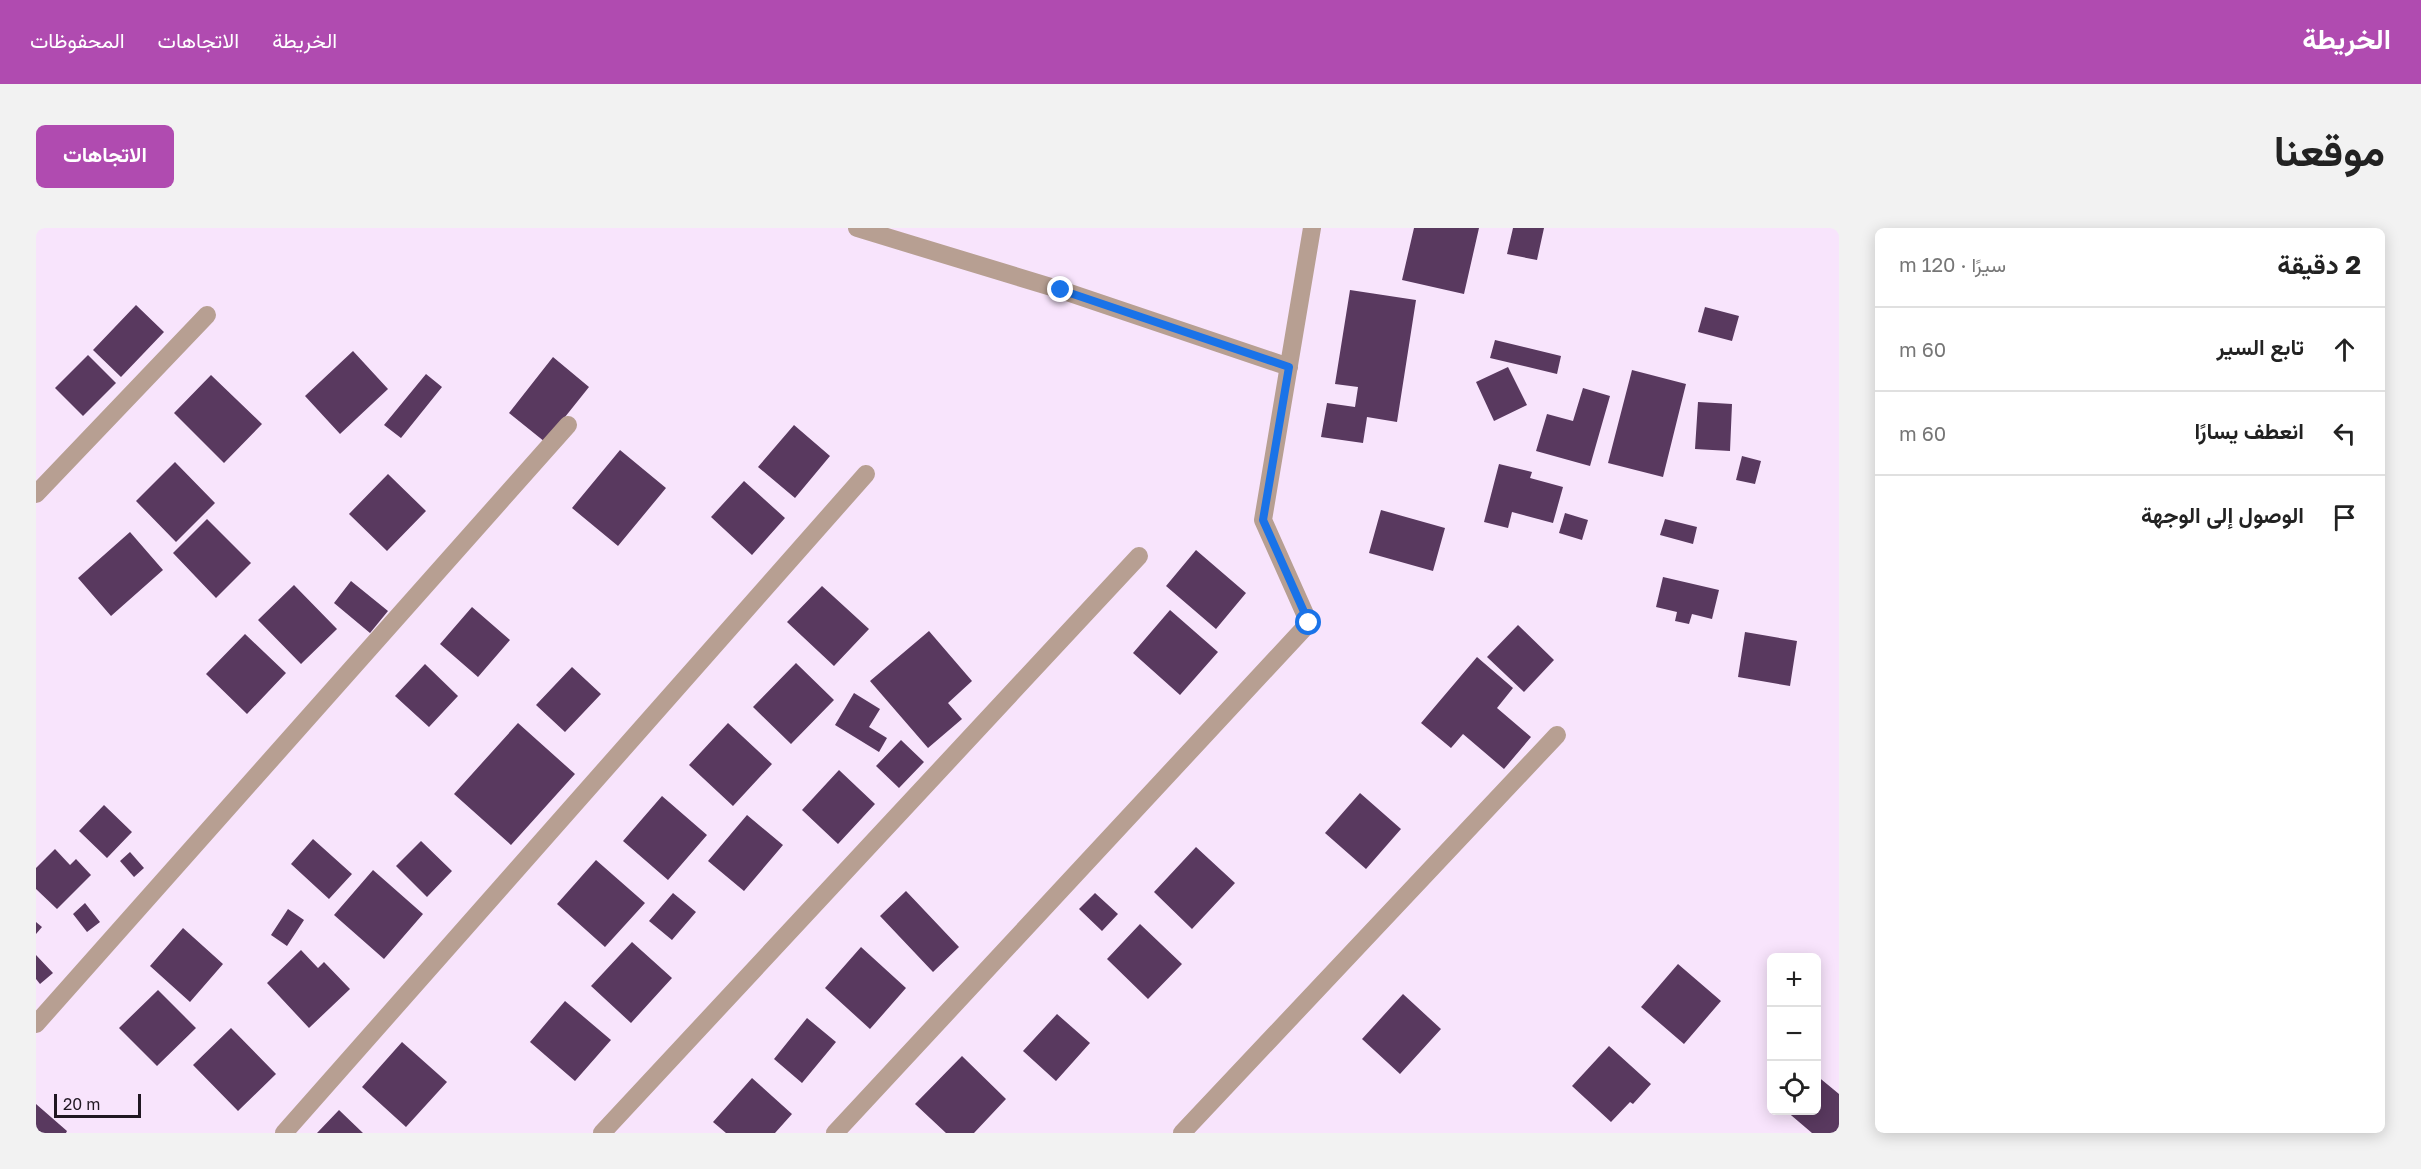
<!DOCTYPE html>
<html lang="ar">
<meta charset="utf-8">
<style>
body{margin:0;font-family:"Golos Text",Vazirmatn,sans-serif;background:#f2f2f2;color:#222;direction:rtl}
.controls{position:absolute;right:18px;bottom:18px;display:grid;overflow:hidden;border-radius:9px;box-shadow:0 3px 15px #0003}
.controls button{width:54px;height:54px;display:grid;place-items:center;padding:0;border:0;border-bottom:2px solid #e0e0e0;background:#fff;color:#222;font:30px sans-serif}
.scale{position:absolute;left:18px;bottom:15px;width:87px;box-sizing:border-box;padding-left:6px;border:3px solid #201722;border-top:0;font-size:16px;line-height:21px;white-space:nowrap;color:#201722;-webkit-text-stroke:4px #f8e4fc;paint-order:stroke}
.stop{position:absolute;width:18px;height:18px;margin:-14px;border:4px solid #1a73e8;border-radius:50%;background:#fff}
.stop.end{background:#1a73e8;border-color:#fff;box-shadow:0 2px 6px #0008}
.list{margin:0;padding:0;list-style:none}
h2{display:flex;justify-content:space-between;align-items:center;height:78px;margin:0;padding:0 24px;font-size:26px}
h2 small{font-size:20px;font-weight:400;color:#767676}
.list li{display:grid;grid-template-columns:39px 1fr auto;gap:18px;align-items:center;box-sizing:border-box;height:84px;padding:0 24px;border-top:2px solid #e0e0e0}
.list b{display:block;font-size:22px;white-space:nowrap}
.list em{font-size:20px;font-style:normal;color:#767676}
.icon{flex:none;width:33px;height:33px;fill:none;stroke:currentColor;stroke-width:2;stroke-linecap:round;stroke-linejoin:round}
.map{position:relative;flex:none;width:1803px;height:905px;overflow:hidden;direction:ltr;border-radius:9px}
header{display:flex;align-items:center;gap:36px;box-sizing:border-box;height:84px;padding:0 30px;background:#b04bb0;color:#fff}
header strong{font-size:28px}
nav{display:flex;gap:33px;margin-inline-start:auto;font-size:21px}
.intro{display:flex;align-items:center;justify-content:space-between;box-sizing:border-box;height:144px;padding:0 36px}
h1{margin:0;font-size:42px}
.button{padding:15px 27px;border-radius:9px;background:#b04bb0;color:#fff;font-size:21px;font-weight:700}
main{display:flex;gap:36px;padding:0 36px}
aside{flex:1;background:#fff;border-radius:9px;box-shadow:0 3px 15px #0003}
.map>svg:first-child{display:block}
.building{fill:#59395f}
.lines{fill:none;stroke-linecap:round;stroke-linejoin:round}
.minor{stroke:#b79f92;stroke-width:18}
.route{stroke:#1a73e8;stroke-width:8}
</style>
<header>
<strong>الخريطة</strong>
<nav><a>الخريطة</a><a>الاتجاهات</a><a>المحفوظات</a></nav>
</header>
<div class="intro"><h1>موقعنا</h1><a class="button">الاتجاهات</a></div>
<main>
<aside>
<h2>2 دقيقة<small>سيرًا · 120 m</small></h2>
<ul class="list">
<li><svg class="icon" aria-label="ahead" viewBox="0 0 24 24"><path d="M12 20V5M6 11l6-6 6 6"/></svg><div><b>تابع السير</b></div><em>60 m</em></li>
<li><svg class="icon" aria-label="left" viewBox="0 0 24 24"><path d="M17 20v-9H6M10 6l-5 5 5 5"/></svg><div><b>انعطف يسارًا</b></div><em>60 m</em></li>
<li><svg class="icon" aria-label="arrive" viewBox="0 0 24 24"><path d="M6 21V4h12l-3 4 3 4H6"/></svg><div><b>الوصول إلى الوجهة</b></div></li>
</ul>
</aside>
<div class="map">
<svg width="1803" height="905" viewBox="0 0 1803 905">
<rect width="100%" height="100%" fill="#f8e4fc"/>
<!-- building -->
<path class="building" d="M 1378,0 L 1443,0 L 1428,66 L 1366,52 Z
M 1477,0 L 1508,0 L 1501,32 L 1471,26 Z
M 1314,62 L 1380,72 L 1361,194 L 1331,189 L 1327,215 L 1285,209 L 1291,175 L 1319,179 L 1322,159 L 1299,156 Z
M 100,77 L 128,104 L 85,149 L 57,122 Z
M 1669,79 L 1703,88 L 1696,113 L 1662,104 Z
M 1459,112 L 1525,128 L 1521,146 L 1454,130 Z
M 317,123 L 352,161 L 304,206 L 269,168 Z
M 52,127 L 80,155 L 47,188 L 19,160 Z
M 517,129 L 553,159 L 509,214 L 473,185 Z
M 1472,139 L 1491,177 L 1458,193 L 1440,154 Z
M 1596,142 L 1650,156 L 1627,249 L 1572,235 Z
M 390,146 L 406,159 L 365,210 L 348,197 Z
M 175,147 L 226,196 L 188,235 L 138,185 Z
M 1547,160 L 1574,168 L 1554,238 L 1500,223 L 1511,186 L 1537,193 Z
M 1662,174 L 1696,176 L 1694,223 L 1659,221 Z
M 758,197 L 794,228 L 759,270 L 722,239 Z
M 584,222 L 630,260 L 582,318 L 536,280 Z
M 1706,228 L 1725,233 L 1719,256 L 1700,252 Z
M 139,234 L 179,275 L 140,314 L 100,273 Z
M 1463,236 L 1496,244 L 1494,250 L 1527,259 L 1517,295 L 1476,284 L 1472,300 L 1448,294 Z
M 352,246 L 390,283 L 351,323 L 313,286 Z
M 708,253 L 749,290 L 716,327 L 675,289 Z
M 1345,282 L 1409,300 L 1397,343 L 1333,325 Z
M 1529,285 L 1552,292 L 1546,312 L 1523,305 Z
M 171,291 L 215,335 L 180,370 L 137,325 Z
M 1629,291 L 1661,299 L 1657,316 L 1624,307 Z
M 94,304 L 127,342 L 75,388 L 42,350 Z
M 1160,322 L 1210,365 L 1180,401 L 1130,358 Z
M 1627,349 L 1683,362 L 1676,391 L 1656,386 L 1653,396 L 1639,393 L 1641,384 L 1620,379 Z
M 315,353 L 352,383 L 334,405 L 298,375 Z
M 258,357 L 301,401 L 265,436 L 222,392 Z
M 786,358 L 833,401 L 798,438 L 751,394 Z
M 436,379 L 474,412 L 442,449 L 404,416 Z
M 1134,382 L 1182,424 L 1144,467 L 1097,425 Z
M 1482,397 L 1518,432 L 1488,464 L 1451,429 Z
M 893,403 L 936,453 L 912,475 L 926,491 L 892,520 L 834,453 Z
M 1709,404 L 1761,413 L 1754,458 L 1702,449 Z
M 209,406 L 250,445 L 211,486 L 170,446 Z
M 1441,429 L 1477,460 L 1461,480 L 1495,509 L 1468,541 L 1427,506 L 1415,520 L 1385,495 Z
M 760,435 L 798,472 L 755,516 L 717,479 Z
M 389,436 L 422,468 L 393,499 L 359,468 Z
M 536,439 L 565,466 L 529,504 L 500,477 Z
M 818,465 L 844,481 L 833,499 L 851,510 L 843,524 L 799,497 Z
M 482,495 L 539,546 L 475,617 L 418,566 Z
M 692,495 L 736,536 L 697,578 L 653,537 Z
M 865,512 L 888,534 L 863,560 L 840,538 Z
M 803,542 L 839,576 L 802,616 L 766,582 Z
M 1324,565 L 1365,601 L 1330,641 L 1289,605 Z
M 626,568 L 671,607 L 632,652 L 587,613 Z
M 68,577 L 96,604 L 71,630 L 43,603 Z
M 711,587 L 747,617 L 708,663 L 672,633 Z
M 277,611 L 316,646 L 293,671 L 255,636 Z
M 385,613 L 416,643 L 391,669 L 360,638 Z
M 1160,619 L 1199,655 L 1156,701 L 1118,664 Z
M 19,621 L 34,637 L 40,631 L 55,647 L 21,681 L 0,661 L 0,640 Z
M 94,624 L 108,640 L 98,649 L 84,633 Z
M 560,632 L 609,675 L 569,719 L 521,676 Z
M 337,642 L 387,686 L 348,731 L 298,687 Z
M 870,663 L 923,719 L 897,744 L 844,688 Z
M 637,665 L 660,684 L 636,712 L 613,693 Z
M 1059,665 L 1082,686 L 1066,703 L 1043,681 Z
M 49,675 L 64,694 L 51,704 L 37,686 Z
M 252,681 L 268,692 L 251,718 L 235,707 Z
M 0,694 L 6,699 L 0,706 Z
M 1104,696 L 1146,736 L 1112,771 L 1071,731 Z
M 147,700 L 187,736 L 154,774 L 114,738 Z
M 596,714 L 636,750 L 595,795 L 555,758 Z
M 825,719 L 870,760 L 834,801 L 789,760 Z
M 265,722 L 282,740 L 288,734 L 314,761 L 273,800 L 231,755 Z
M 0,727 L 17,745 L 4,756 L 0,751 Z
M 1642,736 L 1685,773 L 1648,816 L 1605,779 Z
M 122,762 L 160,800 L 121,838 L 83,800 Z
M 1367,766 L 1405,801 L 1364,846 L 1326,811 Z
M 529,773 L 575,812 L 539,853 L 494,814 Z
M 1021,786 L 1054,815 L 1020,853 L 987,823 Z
M 771,790 L 800,814 L 766,855 L 738,831 Z
M 195,800 L 240,846 L 202,883 L 157,837 Z
M 366,814 L 411,854 L 370,899 L 326,859 Z
M 1573,818 L 1615,856 L 1597,876 L 1594,874 L 1575,894 L 1536,858 Z
M 926,828 L 970,871 L 938,905 L 910,905 L 879,876 Z
M 1780,847 L 1803,866 L 1803,905 L 1776,905 L 1749,882 L 1780,882 Z
M 716,850 L 756,886 L 739,905 L 690,905 L 677,894 Z
M 0,876 L 31,903 L 30,905 L 0,905 Z
M 303,882 L 327,905 L 281,905 Z"/>
<g class="lines">
<!-- minor -->
<path class="minor" d="M 821,0 L 1025,62 L 1253,139
M 0,266 L 171,87
M 0,796 L 532,197
M 248,905 L 830,246
M 566,905 L 1103,328
M 799,905 L 1273,395 L 1227,292 L 1276,0
M 1146,905 L 1521,507"/>
</g>
<g class="lines">
<!-- route -->
<path class="route" d="M 1025,62 L 1253,139 L 1227,292 L 1273,395"/>
</g>
</svg>
<div class="controls">
<button>+</button>
<button>−</button>
<button><svg class="icon" aria-label="locate" viewBox="0 0 24 24"><circle cx="12" cy="12" r="6"/><path d="M12 2v4M12 18v4M2 12h4M18 12h4"/></svg></button>
</div>
<div class="scale">20 m</div>
<div class="stop" style="left:1273px;top:395px"></div>
<div class="stop end" style="left:1025px;top:62px"></div>
</div>
</main>
